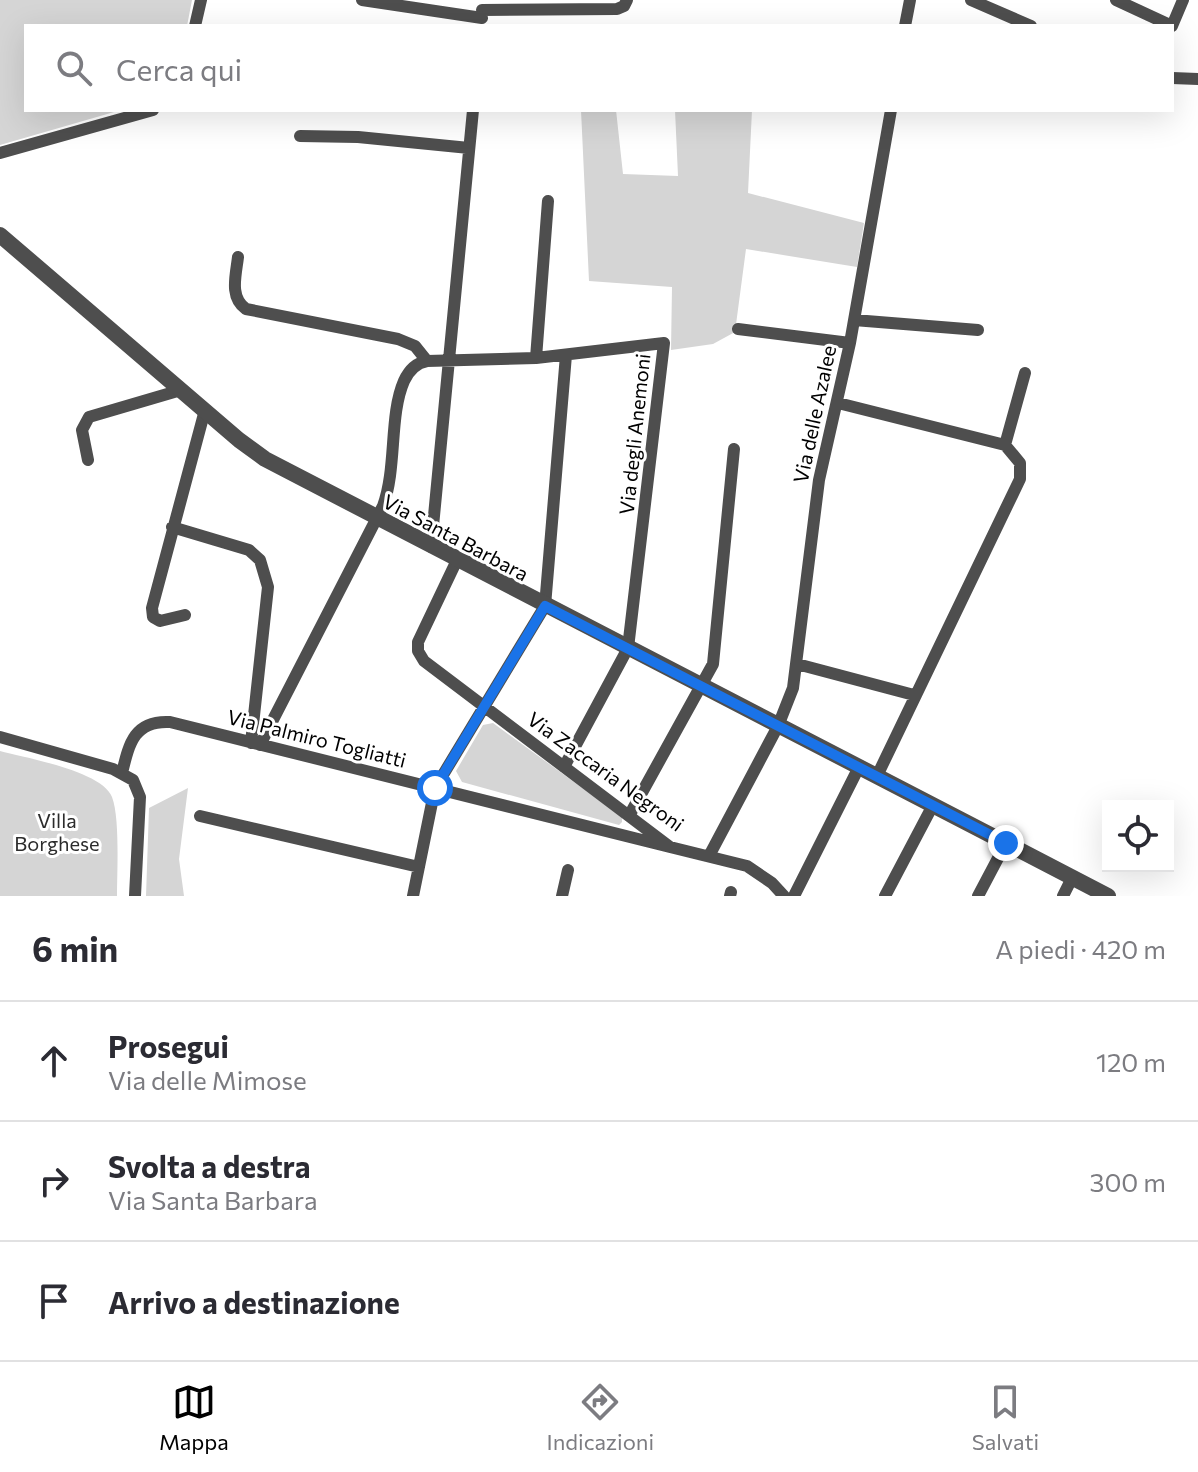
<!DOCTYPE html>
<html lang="it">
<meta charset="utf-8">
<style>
body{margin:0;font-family:Commissioner,sans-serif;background:#f7f7f7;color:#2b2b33}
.controls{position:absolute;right:24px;bottom:24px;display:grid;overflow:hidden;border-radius:0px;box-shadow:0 8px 32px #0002}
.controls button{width:72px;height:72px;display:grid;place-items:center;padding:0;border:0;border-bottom:2px solid #e1e1e2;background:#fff;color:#2b2b33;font:40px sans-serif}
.stop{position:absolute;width:24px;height:24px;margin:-18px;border:6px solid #1a73e8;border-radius:50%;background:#fff}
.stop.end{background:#1a73e8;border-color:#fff;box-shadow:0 2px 8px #0008}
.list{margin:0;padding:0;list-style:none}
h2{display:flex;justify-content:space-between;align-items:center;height:104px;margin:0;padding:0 32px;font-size:34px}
h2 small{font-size:26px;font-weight:400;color:#7c7c81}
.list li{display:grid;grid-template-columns:52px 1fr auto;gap:24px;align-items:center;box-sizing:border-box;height:120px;padding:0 32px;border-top:2px solid #e1e1e2}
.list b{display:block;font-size:30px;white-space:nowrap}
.list p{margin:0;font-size:26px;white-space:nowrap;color:#7c7c81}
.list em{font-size:26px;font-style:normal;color:#7c7c81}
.icon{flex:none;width:44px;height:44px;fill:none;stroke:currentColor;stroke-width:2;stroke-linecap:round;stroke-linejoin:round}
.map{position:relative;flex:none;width:1198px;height:896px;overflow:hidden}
.search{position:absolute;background:#fff;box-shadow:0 8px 32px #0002;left:24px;right:24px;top:24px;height:88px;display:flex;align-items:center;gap:20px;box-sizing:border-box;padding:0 28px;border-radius:0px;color:#7c7c81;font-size:30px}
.sheet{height:464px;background:#fff}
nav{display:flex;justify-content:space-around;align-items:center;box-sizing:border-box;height:112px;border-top:2px solid #e1e1e2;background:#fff;font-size:22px;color:#7c7c81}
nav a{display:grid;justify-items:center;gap:4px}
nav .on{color:#000}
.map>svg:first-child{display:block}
.green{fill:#d5d5d5}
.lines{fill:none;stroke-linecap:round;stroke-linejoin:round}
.minor{stroke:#4e4e4e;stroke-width:12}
.tertiary{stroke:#4e4e4e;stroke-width:16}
.route{stroke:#1a73e8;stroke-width:10}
.labels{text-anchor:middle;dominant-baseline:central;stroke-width:6;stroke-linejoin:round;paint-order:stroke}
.street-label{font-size:20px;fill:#000;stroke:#fff}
.park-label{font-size:20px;fill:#2c2c2c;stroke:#fff}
</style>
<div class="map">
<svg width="1198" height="896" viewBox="0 0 1198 896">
<rect width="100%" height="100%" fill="#fff"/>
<!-- green -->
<path class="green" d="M 0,0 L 192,0 L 187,26 L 26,26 L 26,110 L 121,110 L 0,145 Z
M 581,110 L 616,110 L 623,174 L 678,176 L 675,110 L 752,110 L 748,193 L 864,223 L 857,267 L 746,249 L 735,332 L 713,344 L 671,350 L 672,287 L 589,281 Z
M 493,723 L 622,817 L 622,822 L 619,825 L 462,782 L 456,771 L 483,725 Z
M 0,751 C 26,758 102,771 112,797 C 120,818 117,872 117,896 L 0,896 Z
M 188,788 L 179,859 L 184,896 L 146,896 L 149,808 Z"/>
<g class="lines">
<!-- minor -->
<path class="minor" d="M 362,0 L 482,18
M 971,0 L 1031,26
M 1116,0 L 1172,26 L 1183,0
M 482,10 L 617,9 L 624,6 L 627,0
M 195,26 L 201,0
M 905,26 L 910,0
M 1172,78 L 1198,79
M 300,136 L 358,137 L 469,148
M 0,153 L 153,110
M 238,257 C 236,275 229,297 246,309 L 398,339 L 415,346 L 427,361
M 854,320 L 978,330
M 738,329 L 850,343
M 536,358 L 548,201
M 838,403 L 1005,445
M 88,460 L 82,430 L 89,417 L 181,390
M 172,527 L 249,550 L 260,560 L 268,587 L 251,743
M 431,547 L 473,110
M 457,560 L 418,642 L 418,651 L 424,661 L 670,847 L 747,866 L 772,883 L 784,896
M 185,615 L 160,621 L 153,617 L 152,608 L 205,410
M 797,664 L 914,695
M 0,737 L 113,769 L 133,780 L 140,797 L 135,896
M 260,745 L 383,506 C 397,468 389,415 404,381 C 409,370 416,363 427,361 L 536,358 L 664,343 L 628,648 L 564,767
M 122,773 C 129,744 134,720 170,722 L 670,847
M 877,776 L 1020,479 L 1020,463 L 1005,445 L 1025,373
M 200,816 L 419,867
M 629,816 L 713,664 L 734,449
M 709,856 L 778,726 L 793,688 L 819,480 L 850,343 L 891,110
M 413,896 L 435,788 L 545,606 L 566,355
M 562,896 L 568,870
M 730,896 L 731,892
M 794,896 L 859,767
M 885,896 L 933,805
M 978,896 L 1006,843
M 1063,896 L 1072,878"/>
<!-- tertiary -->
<path class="tertiary" d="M 0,235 L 239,440 L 265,459 L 1108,896"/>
</g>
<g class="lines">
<!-- route -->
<path class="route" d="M 435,788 L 545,606 L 1006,843"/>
</g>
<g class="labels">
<!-- street labels -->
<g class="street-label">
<text transform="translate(814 414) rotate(-78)">Via delle Azalee</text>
<text transform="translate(634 434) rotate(-84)">Via degli Anemoni</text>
<text transform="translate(456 537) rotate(28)">Via Santa Barbara</text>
<text transform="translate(317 738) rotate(14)">Via Palmiro Togliatti</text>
<text transform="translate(606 771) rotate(36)">Via Zaccaria Negroni</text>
</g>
<!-- park labels -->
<g class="park-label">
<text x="57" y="820">Villa<tspan x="57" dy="23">Borghese</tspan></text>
</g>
</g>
</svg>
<div class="controls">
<button><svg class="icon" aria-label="locate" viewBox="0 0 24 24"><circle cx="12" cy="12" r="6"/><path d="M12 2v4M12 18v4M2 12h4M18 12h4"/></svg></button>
</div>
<div class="stop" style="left:435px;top:788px"></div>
<div class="stop end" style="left:1006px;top:843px"></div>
<div class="search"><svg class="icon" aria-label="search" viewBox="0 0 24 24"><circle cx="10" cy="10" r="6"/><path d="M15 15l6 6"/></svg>Cerca qui</div>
</div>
<section class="sheet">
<h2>6 min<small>A piedi · 420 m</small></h2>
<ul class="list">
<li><svg class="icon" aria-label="ahead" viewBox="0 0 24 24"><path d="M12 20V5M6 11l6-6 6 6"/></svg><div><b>Prosegui</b><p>Via delle Mimose</p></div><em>120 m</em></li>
<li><svg class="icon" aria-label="right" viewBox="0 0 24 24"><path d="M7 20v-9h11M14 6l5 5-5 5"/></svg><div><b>Svolta a destra</b><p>Via Santa Barbara</p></div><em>300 m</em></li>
<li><svg class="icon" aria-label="arrive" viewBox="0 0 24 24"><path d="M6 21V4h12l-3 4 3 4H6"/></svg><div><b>Arrivo a destinazione</b></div></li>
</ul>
</section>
<nav>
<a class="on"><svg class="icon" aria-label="map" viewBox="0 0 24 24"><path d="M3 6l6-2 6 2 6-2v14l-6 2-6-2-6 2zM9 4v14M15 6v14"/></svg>Mappa</a>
<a><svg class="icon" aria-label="directions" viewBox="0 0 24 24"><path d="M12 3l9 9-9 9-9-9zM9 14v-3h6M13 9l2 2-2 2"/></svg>Indicazioni</a>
<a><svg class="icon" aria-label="saved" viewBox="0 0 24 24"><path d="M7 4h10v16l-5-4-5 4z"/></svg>Salvati</a>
</nav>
